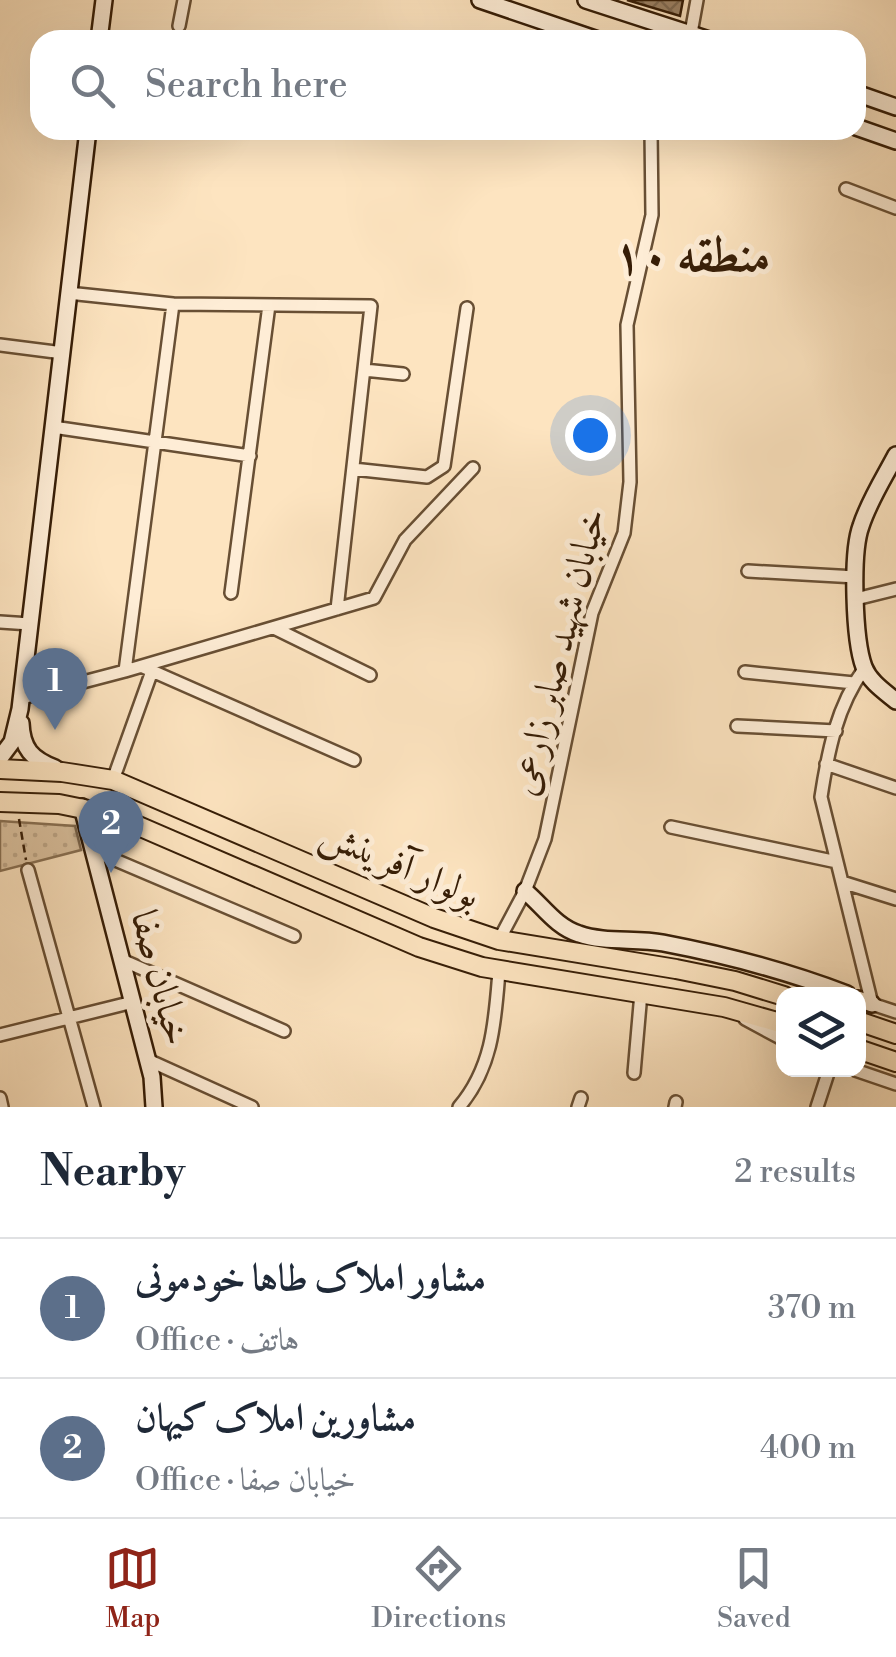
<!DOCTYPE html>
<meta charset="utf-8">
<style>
body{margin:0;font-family:"Libre Bodoni",Amiri,serif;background:#f2f2f3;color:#1f2937}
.controls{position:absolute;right:30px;bottom:30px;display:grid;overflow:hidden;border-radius:20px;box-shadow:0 10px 40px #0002}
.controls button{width:90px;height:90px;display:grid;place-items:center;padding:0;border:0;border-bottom:2px solid #e0e1e3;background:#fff;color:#1f2937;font:50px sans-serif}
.you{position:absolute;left:590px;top:435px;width:35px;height:35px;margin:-25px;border:8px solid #fff;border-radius:50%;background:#1a73e8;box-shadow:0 0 0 15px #1a73e833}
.badge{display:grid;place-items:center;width:65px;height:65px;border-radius:50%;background:#8f2418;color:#fff;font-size:32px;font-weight:700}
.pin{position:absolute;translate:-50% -82px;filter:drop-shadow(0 2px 5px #0008)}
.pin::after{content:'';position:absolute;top:52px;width:35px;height:30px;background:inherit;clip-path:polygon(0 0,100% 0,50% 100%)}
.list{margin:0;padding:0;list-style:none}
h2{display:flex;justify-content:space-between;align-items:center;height:130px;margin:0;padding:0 40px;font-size:42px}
h2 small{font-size:32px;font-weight:400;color:#747a83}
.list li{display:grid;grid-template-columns:65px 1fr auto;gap:30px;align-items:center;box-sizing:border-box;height:140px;padding:0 40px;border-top:2px solid #e0e1e3}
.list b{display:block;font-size:38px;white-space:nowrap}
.list p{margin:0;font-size:32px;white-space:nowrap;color:#747a83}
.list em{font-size:32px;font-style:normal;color:#747a83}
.icon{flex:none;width:55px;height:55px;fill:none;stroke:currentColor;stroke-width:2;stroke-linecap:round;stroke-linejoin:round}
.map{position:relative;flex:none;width:896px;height:1107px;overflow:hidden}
.search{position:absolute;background:#fff;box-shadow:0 10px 40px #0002;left:30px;right:30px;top:30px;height:110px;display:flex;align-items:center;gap:25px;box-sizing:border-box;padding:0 35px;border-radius:30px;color:#747a83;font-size:38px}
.sheet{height:410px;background:#fff}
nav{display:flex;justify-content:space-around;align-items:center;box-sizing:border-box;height:140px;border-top:2px solid #e0e1e3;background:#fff;font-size:28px;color:#747a83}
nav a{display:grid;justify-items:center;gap:5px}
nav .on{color:#8f2418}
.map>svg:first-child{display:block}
.grass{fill:url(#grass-dots);stroke:#887053;stroke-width:2.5}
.building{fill:url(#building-cross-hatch);stroke:#361d06;stroke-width:2.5}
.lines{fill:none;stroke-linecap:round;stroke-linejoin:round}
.street-casing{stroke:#684f34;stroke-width:16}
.secondary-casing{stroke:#361d06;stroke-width:20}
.primary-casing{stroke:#361d06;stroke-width:22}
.path{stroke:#361d06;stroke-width:2.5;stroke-dasharray:8 5;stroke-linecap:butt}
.street{stroke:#feedd6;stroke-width:11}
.secondary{stroke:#feedd6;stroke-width:15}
.primary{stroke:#fde4c0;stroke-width:18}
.labels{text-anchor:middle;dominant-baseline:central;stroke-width:10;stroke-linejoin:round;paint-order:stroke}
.street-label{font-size:38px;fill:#361d06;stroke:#feedd6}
.district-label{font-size:48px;font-weight:bold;fill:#361d06;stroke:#feedd6}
</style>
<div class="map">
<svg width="896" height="1107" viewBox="0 0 896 1107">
<defs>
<pattern id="grass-dots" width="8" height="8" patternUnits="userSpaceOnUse" patternTransform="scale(2.5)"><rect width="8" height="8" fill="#dbc2a0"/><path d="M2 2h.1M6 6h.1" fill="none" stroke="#bda688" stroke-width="1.8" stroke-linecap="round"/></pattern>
<pattern id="building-cross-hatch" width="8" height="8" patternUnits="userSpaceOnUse" patternTransform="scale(2.5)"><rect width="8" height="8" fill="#9d8467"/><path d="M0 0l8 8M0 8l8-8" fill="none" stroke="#816b53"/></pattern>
</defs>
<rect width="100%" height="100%" fill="#fde4c0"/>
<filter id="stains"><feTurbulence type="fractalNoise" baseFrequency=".002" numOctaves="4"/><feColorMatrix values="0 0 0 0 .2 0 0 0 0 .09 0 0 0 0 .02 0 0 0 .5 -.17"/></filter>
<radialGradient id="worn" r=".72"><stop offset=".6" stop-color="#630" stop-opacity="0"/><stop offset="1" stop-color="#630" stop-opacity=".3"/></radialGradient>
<!-- grass -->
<path class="grass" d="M 0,821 L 75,826 L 81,850 L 0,871 Z"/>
<!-- building -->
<path class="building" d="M 627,0 L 683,0 L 680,16 Z"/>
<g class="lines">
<!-- street casing -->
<g class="street-casing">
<path id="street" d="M 179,26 L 184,0
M 691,33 L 697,0
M 846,189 L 896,208
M 68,293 L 173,304 L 371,306 L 337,609
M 0,345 L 63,353
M 364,370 L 403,374
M 53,427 L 250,456
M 353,469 L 427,477 L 444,466 L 467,308
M 748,571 L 856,577
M 231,593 L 269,305
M 856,599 L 896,589
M 0,622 L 30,624
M 274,628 L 370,675
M 143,667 L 354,760
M 864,669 C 837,706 828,751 821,797 L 872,1004 L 896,1012
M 125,671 L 173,304
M 745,672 L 854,683
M 22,698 L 125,671 L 374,598 L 405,540 L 473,468
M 737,726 L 836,731
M 826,764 L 896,788
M 113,780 L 152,671
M 671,827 L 837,862
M 94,851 L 294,936
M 28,870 L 94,1107
M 842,882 L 896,899
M 499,940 L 525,891 L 545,839 L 592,613 L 624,533 L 630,482 L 627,325 L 652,215 L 651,130
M 122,960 L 284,1031
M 745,1019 L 784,1040
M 0,1035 L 133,1002
M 148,1060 L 252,1107
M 855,1070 L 896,1084
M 634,1073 L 641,993
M 0,1098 L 2,1107
M 459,1107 C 493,1067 495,1021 499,971
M 578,1107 L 581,1098
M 675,1107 L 676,1102
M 817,1107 L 829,1070"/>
</g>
<!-- secondary casing -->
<g class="secondary-casing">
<path id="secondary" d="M 480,0 L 598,40
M 586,0 L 709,40
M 99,40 L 104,0
M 856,93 L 896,107
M 856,127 L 896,141
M 896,455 C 884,478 869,501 861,526 C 851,553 854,640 864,667 C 870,682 884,691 896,701
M 21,723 C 22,749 32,759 55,768
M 0,758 L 12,742 L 20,709 L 88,130
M 82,807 L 152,1077 L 154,1107
M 525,891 C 543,906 556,927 579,934 C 604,943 636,938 663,943 C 726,955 787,971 847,994
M 858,999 L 872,1004"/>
</g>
<!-- primary casing -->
<g class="primary-casing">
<path id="primary" d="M 0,769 L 62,772 L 113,780 L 434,918 L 499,940 L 676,969 L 735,981 L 784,996
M 0,802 L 59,804 L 113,815 L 419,947 L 482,967 L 724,1007 L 784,1024
M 858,1021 L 896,1034
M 858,1049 L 896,1062"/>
</g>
<!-- path -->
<path class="path" d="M 19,819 L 26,860"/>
<!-- street -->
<use href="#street" class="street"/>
<!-- secondary -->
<use href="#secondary" class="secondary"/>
<!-- primary -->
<use href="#primary" class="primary"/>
</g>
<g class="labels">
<!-- street labels -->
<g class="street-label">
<text transform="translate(559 652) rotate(-76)">خیابان شهید صابر زارعی</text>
<text transform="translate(400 865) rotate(23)">بولوار آفرینش</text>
<text transform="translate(160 978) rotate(75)">خیابان صفا</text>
</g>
<!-- district labels -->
<g class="district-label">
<text x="692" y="257">منطقه ۱۰</text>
</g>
</g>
<rect width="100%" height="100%" filter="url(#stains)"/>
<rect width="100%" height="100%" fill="url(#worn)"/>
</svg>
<div class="controls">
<button><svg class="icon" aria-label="layers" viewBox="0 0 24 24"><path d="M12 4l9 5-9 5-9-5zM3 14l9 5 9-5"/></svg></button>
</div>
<div class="you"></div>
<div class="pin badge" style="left:55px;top:730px;background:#5c6f8a">1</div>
<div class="pin badge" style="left:111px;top:873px;background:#5c6f8a">2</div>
<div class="search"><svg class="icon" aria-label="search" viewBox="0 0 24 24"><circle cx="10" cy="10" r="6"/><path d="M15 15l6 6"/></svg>Search here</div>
</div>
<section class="sheet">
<h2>Nearby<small>2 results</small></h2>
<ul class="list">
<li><span class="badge" style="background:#5c6f8a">1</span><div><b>مشاور املاک طاها خودمونی</b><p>Office · هاتف</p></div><em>370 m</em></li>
<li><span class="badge" style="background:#5c6f8a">2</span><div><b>مشاورین املاک کیهان</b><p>Office · خیابان صفا</p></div><em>400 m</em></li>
</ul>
</section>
<nav>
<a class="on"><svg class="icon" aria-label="map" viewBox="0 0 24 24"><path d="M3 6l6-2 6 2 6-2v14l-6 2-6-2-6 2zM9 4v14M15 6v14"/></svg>Map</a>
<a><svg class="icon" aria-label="directions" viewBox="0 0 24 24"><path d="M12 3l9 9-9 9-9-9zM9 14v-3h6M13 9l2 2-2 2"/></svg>Directions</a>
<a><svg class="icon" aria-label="saved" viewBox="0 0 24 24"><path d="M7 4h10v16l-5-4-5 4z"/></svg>Saved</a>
</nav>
